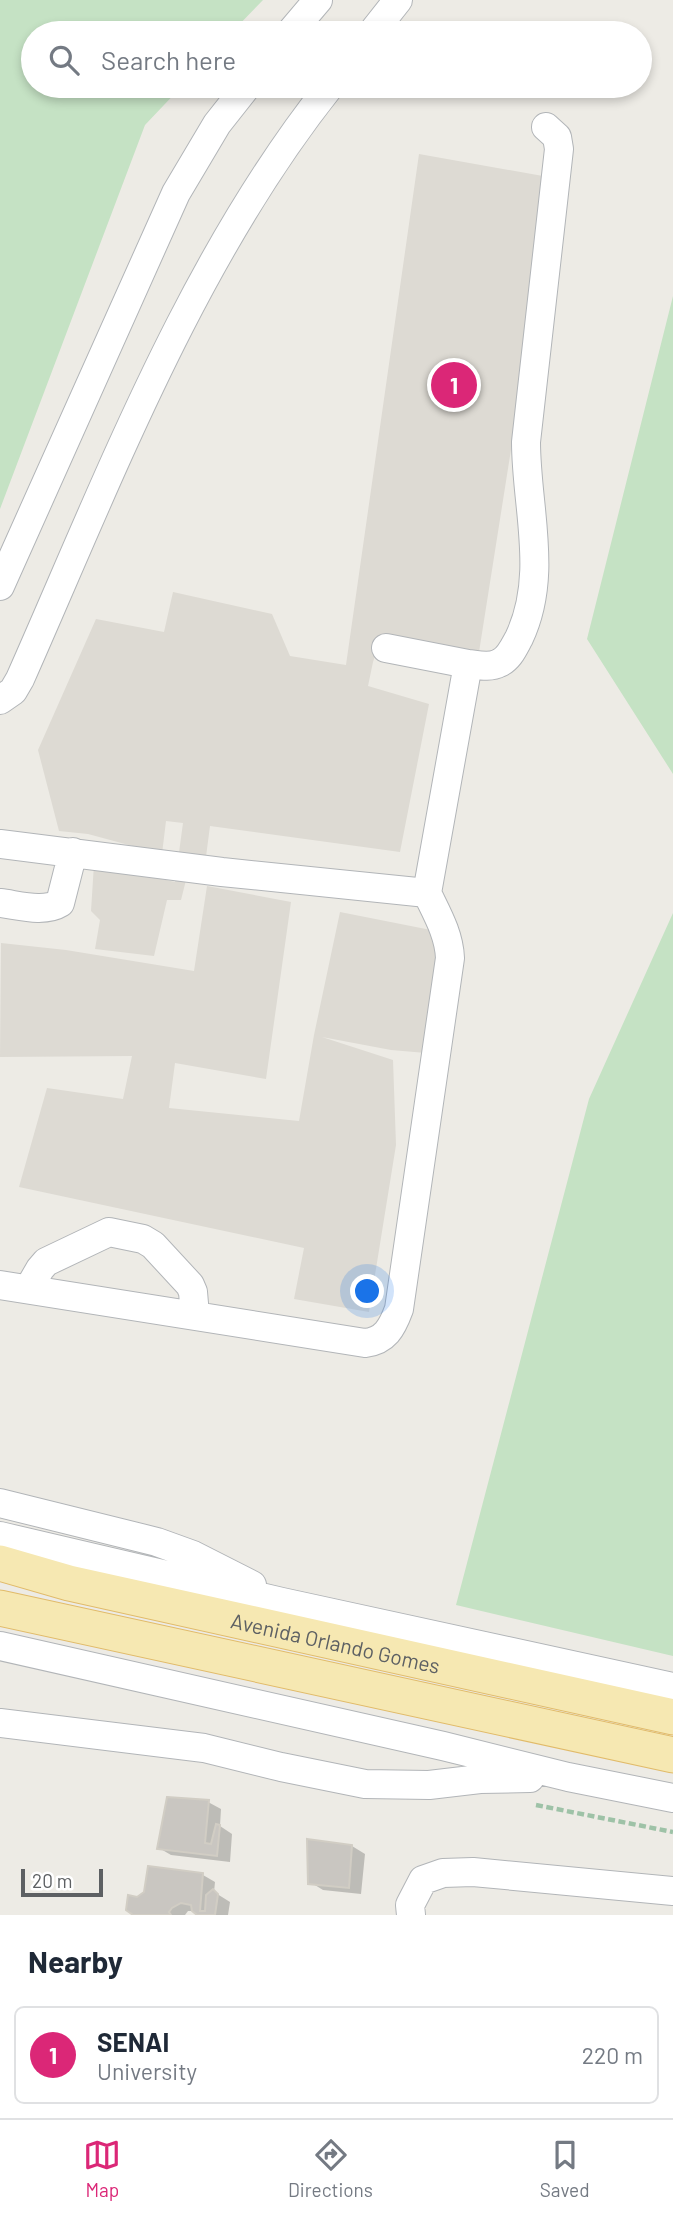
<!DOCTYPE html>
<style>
body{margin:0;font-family:Barlow,sans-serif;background:#f6f6f7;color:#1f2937}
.scale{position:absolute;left:21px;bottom:18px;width:82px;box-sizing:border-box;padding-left:7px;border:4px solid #5d6063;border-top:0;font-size:19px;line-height:24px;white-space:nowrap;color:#5d6063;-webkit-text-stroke:5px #fff;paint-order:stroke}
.you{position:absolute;left:368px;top:1292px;width:24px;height:24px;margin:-18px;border:5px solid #fff;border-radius:50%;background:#1a73e8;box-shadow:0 0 0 10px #1a73e833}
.badge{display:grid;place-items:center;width:46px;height:46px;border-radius:50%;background:#db2777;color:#fff;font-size:23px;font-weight:700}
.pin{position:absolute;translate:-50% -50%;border:4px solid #fff;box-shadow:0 2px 7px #0006}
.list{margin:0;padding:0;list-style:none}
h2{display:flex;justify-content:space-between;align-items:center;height:91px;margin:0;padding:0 28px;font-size:30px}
h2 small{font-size:23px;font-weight:400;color:#747a83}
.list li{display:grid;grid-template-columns:46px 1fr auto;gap:21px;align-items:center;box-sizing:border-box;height:98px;margin:0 14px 14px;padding:0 14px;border:2px solid #e0e1e3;border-radius:10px}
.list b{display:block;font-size:26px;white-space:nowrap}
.list p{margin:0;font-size:23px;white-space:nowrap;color:#747a83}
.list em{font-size:23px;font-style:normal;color:#747a83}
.icon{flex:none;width:38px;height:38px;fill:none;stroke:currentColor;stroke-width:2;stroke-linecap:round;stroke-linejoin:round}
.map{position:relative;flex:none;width:673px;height:1915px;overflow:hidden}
.search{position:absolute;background:#fff;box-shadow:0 4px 10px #0003;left:21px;right:21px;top:21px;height:77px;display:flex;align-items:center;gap:18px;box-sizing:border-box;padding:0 24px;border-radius:38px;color:#747a83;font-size:26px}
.sheet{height:203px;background:#fff}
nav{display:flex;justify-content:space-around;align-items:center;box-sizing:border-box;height:98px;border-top:2px solid #e0e1e3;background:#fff;font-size:19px;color:#747a83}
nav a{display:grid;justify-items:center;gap:4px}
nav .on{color:#db2777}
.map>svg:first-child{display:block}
.education{fill:#dddad3}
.green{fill:#c5e2c4}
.shadow{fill:#0003}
.building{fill:#c9c6c1;stroke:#d1cdc4;stroke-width:2}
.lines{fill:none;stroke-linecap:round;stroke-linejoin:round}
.minor-casing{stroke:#b2b5b8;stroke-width:30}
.major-casing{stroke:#e1bb6a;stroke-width:37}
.path{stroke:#9ec2a7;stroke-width:4.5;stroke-dasharray:7 3.5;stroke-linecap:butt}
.minor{stroke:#fff;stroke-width:28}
.major{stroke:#f6e8b2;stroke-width:35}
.labels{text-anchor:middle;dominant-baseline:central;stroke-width:7;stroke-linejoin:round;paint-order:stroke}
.street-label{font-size:21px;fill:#5d6063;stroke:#fff}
</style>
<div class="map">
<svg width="673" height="1915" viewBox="0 0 673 1915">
<rect width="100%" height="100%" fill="#edebe5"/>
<!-- education -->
<path class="education" d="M 419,154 L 554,178 L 479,652 L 382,635 L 373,662 L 368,686 L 429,704 L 400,852 L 210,826 L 204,872 L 188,872 L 181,900 L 167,900 L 154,956 L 95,949 L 100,920 L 91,911 L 94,864 L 175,882 L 183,823 L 166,821 L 162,854 L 88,834 L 59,831 L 38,750 L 96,619 L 164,632 L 173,592 L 272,614 L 290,656 L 346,665 Z
M 207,886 L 291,902 L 266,1079 L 175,1063 L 169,1108 L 299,1121 L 314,1035 L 340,912 L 441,932 L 426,1053 L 391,1050 L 322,1037 L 393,1060 L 396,1145 L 369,1312 L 294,1299 L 304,1248 L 19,1187 L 47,1088 L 123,1099 L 132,1056 L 0,1057 L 1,943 L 66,950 L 194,971 Z"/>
<!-- green -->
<path class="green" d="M 0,0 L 263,0 L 231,33 L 33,33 L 33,86 L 182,86 L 145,125 L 0,509 Z
M 673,296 L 673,774 L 587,639 Z
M 673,913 L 673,1656 L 456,1605 L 589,1099 Z"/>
<!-- shadow -->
<path class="shadow" d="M 208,1802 L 221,1809 L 220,1826 L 232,1834 L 230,1862 L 171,1855 L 159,1848 Z
M 352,1846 L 365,1854 L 361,1894 L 323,1890 L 310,1882 Z
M 203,1875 L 215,1882 L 214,1892 L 230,1902 L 228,1915 L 199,1915 L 194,1911 L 188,1911 L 185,1915 L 134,1915 L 138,1899 Z"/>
<!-- building -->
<path class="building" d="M 167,1797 L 209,1800 L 205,1843 L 211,1844 L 216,1824 L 220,1825 L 217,1856 L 157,1849 Z
M 307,1839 L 352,1845 L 349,1888 L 308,1884 Z
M 148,1866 L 203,1873 L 200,1911 L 205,1911 L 206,1895 L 213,1889 L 218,1894 L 215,1915 L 197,1915 L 192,1911 L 191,1905 L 181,1903 L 172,1908 L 169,1912 L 171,1915 L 133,1915 L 126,1910 L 128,1895 L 137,1897 L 144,1892 Z"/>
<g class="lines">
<!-- minor casing -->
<g class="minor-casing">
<path id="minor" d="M 290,33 L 318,0
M 372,33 L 398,0
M 0,586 L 176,193 L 217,124 L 247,86
M 386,648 L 468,664 L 427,893
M 468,664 C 478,665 490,668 499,663 C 509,659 514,647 519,638 C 549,575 526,507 526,442 L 559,149 L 557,137 L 546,127
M 0,700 L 13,691 L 20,679 C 109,478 192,259 330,86
M 0,844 L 222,872 L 427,893 C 437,914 449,934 450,958 L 399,1309 C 392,1328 385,1341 365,1343 L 0,1285
M 0,903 C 18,905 44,913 60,903 L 73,852
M 29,1288 L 40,1269 L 46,1262 L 109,1232 L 143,1239 L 153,1245 L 190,1285 L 193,1292 L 195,1315
M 0,1503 L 157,1542 L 193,1555 L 252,1585
M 0,1536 L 282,1602 L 673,1687
M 0,1646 L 443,1746 L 568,1777 L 673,1798
M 0,1723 L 204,1748 L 281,1767 L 365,1784 L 429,1785 L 480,1779 L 530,1778
M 411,1915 L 410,1905 L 423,1880 L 443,1873 L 473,1872 L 673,1891"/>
</g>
<!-- major casing -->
<g class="major-casing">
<g id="major">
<path id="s1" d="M 0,1563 L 69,1583 L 673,1717"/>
<path d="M 0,1608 L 673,1755"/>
</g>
</g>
<!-- path -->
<path class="path" d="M 536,1805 L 673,1832"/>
<!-- minor -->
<use href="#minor" class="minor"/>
<!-- major -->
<use href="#major" class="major"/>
</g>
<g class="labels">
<!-- street labels -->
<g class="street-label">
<text stroke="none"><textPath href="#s1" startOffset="345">Avenida Orlando Gomes</textPath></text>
</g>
</g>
</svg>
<div class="scale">20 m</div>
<div class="you"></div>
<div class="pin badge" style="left:454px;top:385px">1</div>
<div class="search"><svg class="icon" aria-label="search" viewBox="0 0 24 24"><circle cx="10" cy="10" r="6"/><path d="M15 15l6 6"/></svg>Search here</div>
</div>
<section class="sheet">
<h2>Nearby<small></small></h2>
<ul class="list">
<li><span class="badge">1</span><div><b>SENAI</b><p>University</p></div><em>220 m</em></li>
</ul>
</section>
<nav>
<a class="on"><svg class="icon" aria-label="map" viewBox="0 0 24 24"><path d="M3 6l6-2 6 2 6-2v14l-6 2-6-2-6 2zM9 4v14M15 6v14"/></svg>Map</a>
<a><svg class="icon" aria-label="directions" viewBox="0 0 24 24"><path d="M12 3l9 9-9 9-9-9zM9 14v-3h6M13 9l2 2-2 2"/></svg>Directions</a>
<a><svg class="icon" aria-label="saved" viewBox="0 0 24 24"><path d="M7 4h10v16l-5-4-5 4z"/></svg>Saved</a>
</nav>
